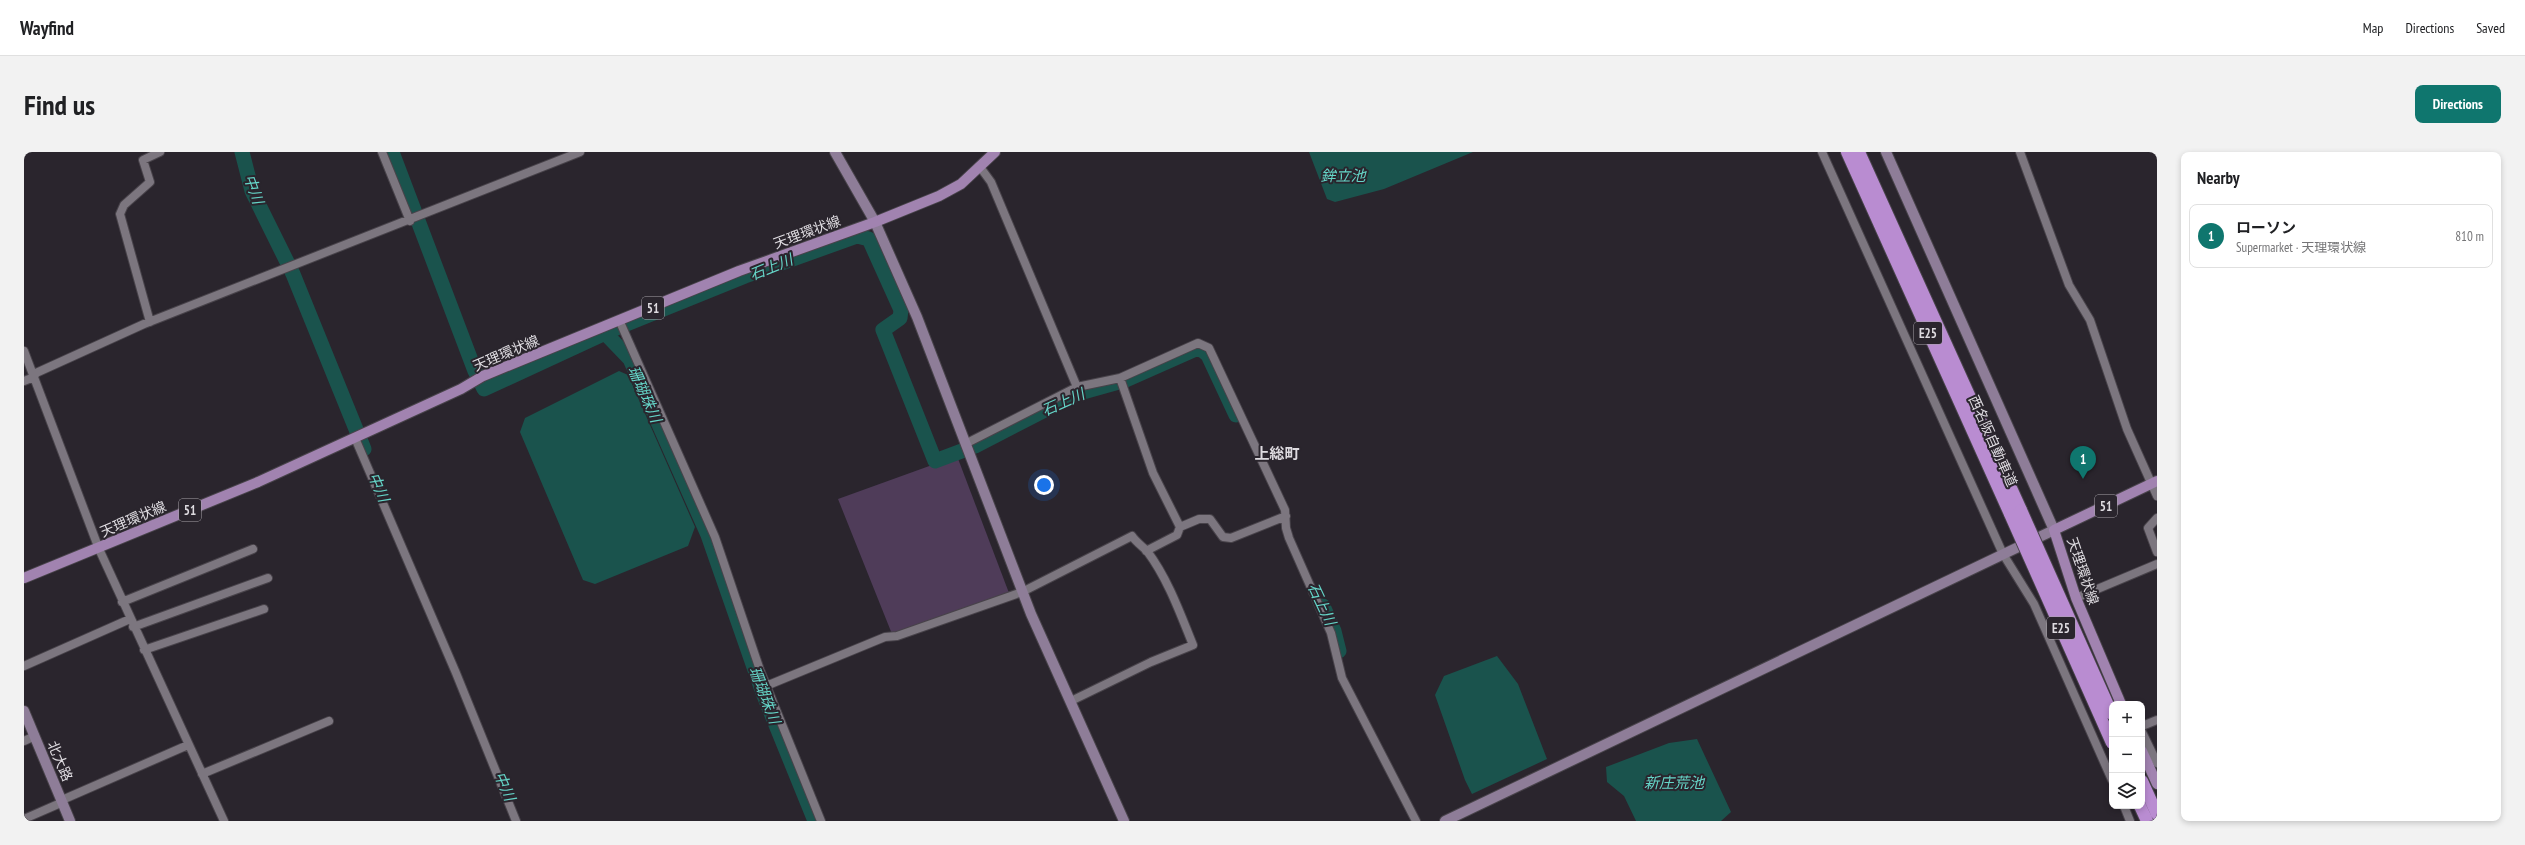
<!DOCTYPE html>
<meta charset="utf-8">
<style>
body{margin:0;font-family:"PT Sans Narrow","Noto Sans JP",sans-serif;background:#f2f2f2;color:#202124}
.controls{position:absolute;right:12px;bottom:12px;display:grid;overflow:hidden;border-radius:8px;box-shadow:0 2px 6px #0003}
.controls button{width:36px;height:36px;display:grid;place-items:center;padding:0;border:0;border-bottom:1px solid #e0e0e0;background:#fff;color:#202124;font:20px sans-serif}
.you{position:absolute;left:1020px;top:333px;width:14px;height:14px;margin:-10px;border:3px solid #fff;border-radius:50%;background:#1a73e8;box-shadow:0 0 0 6px #1a73e833}
.badge{display:grid;place-items:center;width:26px;height:26px;border-radius:50%;background:#0f766e;color:#fff;font-size:13px;font-weight:700}
.pin{position:absolute;translate:-50% -33px;filter:drop-shadow(0 1px 2px #0008)}
.pin::after{content:'';position:absolute;top:21px;width:14px;height:12px;background:inherit;clip-path:polygon(0 0,100% 0,50% 100%)}
.list{margin:0;padding:0;list-style:none}
h2{display:flex;justify-content:space-between;align-items:center;height:52px;margin:0;padding:0 16px;font-size:17px}
h2 small{font-size:13px;font-weight:400;color:#757577}
.list li{display:grid;grid-template-columns:26px 1fr auto;gap:12px;align-items:center;box-sizing:border-box;height:64px;margin:0 8px 8px;padding:0 8px;border:1px solid #e0e0e0;border-radius:8px}
.list b{display:block;font-size:15px;white-space:nowrap}
.list p{margin:0;font-size:13px;white-space:nowrap;color:#757577}
.list em{font-size:13px;font-style:normal;color:#757577}
.icon{flex:none;width:22px;height:22px;fill:none;stroke:currentColor;stroke-width:2;stroke-linecap:round;stroke-linejoin:round}
.map{position:relative;flex:none;width:2133px;height:669px;overflow:hidden;border-radius:8px}
header{display:flex;align-items:center;gap:24px;box-sizing:border-box;height:56px;padding:0 20px;background:#fff;border-bottom:1px solid #e0e0e0}
header strong{font-size:19px}
nav{display:flex;gap:22px;margin-inline-start:auto;font-size:14px}
.intro{display:flex;align-items:center;justify-content:space-between;box-sizing:border-box;height:96px;padding:0 24px}
h1{margin:0;font-size:28px}
.button{padding:10px 18px;border-radius:8px;background:#0f766e;color:#fff;font-size:14px;font-weight:700}
main{display:flex;gap:24px;padding:0 24px}
aside{flex:1;background:#fff;border-radius:8px;box-shadow:0 2px 6px #0003}
.map>svg:first-child{display:block}
.green{fill:#4f3c59}
.water{fill:#1a534d}
.lines{fill:none;stroke-linecap:round;stroke-linejoin:round}
.river{stroke:#1a534d;stroke-width:15}
.street-casing{stroke:#48434a;stroke-width:10}
.secondary-casing{stroke:#48434a;stroke-width:12}
.primary-casing{stroke:#48434a;stroke-width:12}
.highway-casing{stroke:#48434a;stroke-width:14}
.street{stroke:#7c767f;stroke-width:8}
.secondary{stroke:#8e7d98;stroke-width:10}
.primary{stroke:#a183b0;stroke-width:10}
.highway{stroke:#b98cd1;stroke-width:12}
.highway-bridge-casing{stroke:#48434a;stroke-width:14;stroke-linecap:butt}
.highway-bridge{stroke:#b98cd1;stroke-width:12}
.labels{text-anchor:middle;dominant-baseline:central;stroke-width:4;stroke-linejoin:round;paint-order:stroke}
.shield{fill:#2a252d;stroke:#a8a4aa;stroke-width:1}
.shield-label{font-size:13px;font-weight:bold;fill:#dedbe0}
.street-label{font-size:14px;fill:#dedbe0;stroke:#2a252d}
.water-label{font-size:15px;font-style:italic;fill:#65d5c8;stroke:#2a252d}
.neighbourhood-label{font-size:15px;font-weight:bold;fill:#dedbe0;stroke:#2a252d}
</style>
<header>
<strong>Wayfind</strong>
<nav><a>Map</a><a>Directions</a><a>Saved</a></nav>
</header>
<div class="intro"><h1>Find us</h1><a class="button">Directions</a></div>
<main>
<div class="map">
<svg width="2133" height="669" viewBox="0 0 2133 669">
<rect width="100%" height="100%" fill="#2a252d"/>
<!-- green -->
<path class="green" d="M 933,304 L 985,441 L 868,482 L 814,347 Z"/>
<!-- water -->
<path class="water" d="M 1285,0 L 1449,0 L 1360,37 L 1311,50 L 1303,47 Z
M 595,219 L 604,223 L 671,375 L 664,394 L 571,432 L 559,428 L 496,280 L 501,266 Z
M 1473,504 L 1494,532 L 1523,607 L 1448,642 L 1441,628 L 1411,543 L 1420,524 Z
M 1673,587 L 1707,660 L 1697,669 L 1612,669 L 1600,644 L 1583,630 L 1582,615 L 1645,591 Z"/>
<g class="lines">
<!-- river -->
<path class="river" d="M 218,0 L 228,39 L 269,122 L 340,297
M 368,0 L 451,219 L 460,237 L 590,177 L 721,124 L 833,84 L 845,87 L 877,158 L 876,166 L 859,178 L 911,309 L 951,294 L 1052,242 L 1102,228 L 1172,197 L 1178,198 L 1184,203 L 1212,263
M 582,182 L 606,207 L 684,383 L 739,541 L 791,669
M 1299,454 L 1310,479 L 1315,499"/>
<!-- street casing -->
<g class="street-casing">
<path id="street" d="M 358,0 L 386,69
M 1798,0 L 1979,402 L 2010,452 L 2088,628
M 1996,0 L 2045,133 L 2066,168 L 2103,277 L 2133,344
M 956,15 L 967,30 L 1053,235
M 126,170 L 96,62 L 100,53 L 126,30 L 119,8 L 136,0
M 596,170 L 691,385 L 736,518 L 797,669
M 0,199 L 75,397 L 200,669
M 1096,226 L 1129,321 L 1156,375
M 0,229 L 10,225 L 12,221 L 120,172 L 556,0
M 331,286 L 432,521 L 492,669
M 941,292 L 1053,235 L 1096,226 L 1174,191 L 1185,196 L 1261,358 L 1262,376 L 1265,386 L 1307,481 L 1318,526 L 1392,669
M 2133,366 L 2124,376 L 2133,400
M 1122,399 L 1153,383 L 1156,375 L 1175,367 L 1186,367 L 1199,385 L 1207,386 L 1262,364
M 2052,446 L 2133,412
M 98,450 L 229,397
M 109,475 L 244,426
M 120,498 L 240,457
M 0,514 L 106,467
M 742,534 L 861,485 L 873,484 L 998,440 L 1108,384 C 1112,390 1118,394 1123,399 C 1144,427 1156,461 1169,493 L 1127,510 L 1047,549
M 2118,574 L 2133,568
M 2118,580 L 2133,611
M 0,589 L 11,584
M 178,622 L 305,569
M 38,648 L 164,593
M 2100,654 L 2106,669
M 0,667 L 39,650"/>
</g>
<!-- secondary casing -->
<g class="secondary-casing">
<path id="secondary" d="M 811,0 L 851,70 L 893,165 L 1007,462 L 1100,669
M 0,559 L 46,669
M 1421,669 L 2030,378 L 1862,0"/>
</g>
<!-- primary casing -->
<g class="primary-casing">
<path id="primary" d="M 0,426 L 234,330 L 437,237 L 459,224 L 715,119 L 851,70 L 915,44 L 937,32 L 971,0
M 2097,552 L 2052,446 L 2030,378 L 2133,329
M 2118,599 L 2133,632"/>
</g>
<!-- highway casing -->
<g class="highway-casing">
<path id="highway" d="M 1823,0 L 1986,362
M 1835,0 L 1997,358
M 2118,629 L 2133,662
M 2116,654 L 2123,669"/>
</g>
<!-- street -->
<use href="#street" class="street"/>
<!-- secondary -->
<use href="#secondary" class="secondary"/>
<!-- primary -->
<use href="#primary" class="primary"/>
<!-- highway -->
<use href="#highway" class="highway"/>
<!-- highway-bridge casing -->
<g class="highway-bridge-casing">
<path id="highway-bridge" d="M 1997,358 L 2088,562
M 1986,362 L 2088,591"/>
</g>
<!-- highway-bridge -->
<use href="#highway-bridge" class="highway-bridge"/>
</g>
<g class="labels">
<!-- shield labels -->
<g class="shield">
<rect x="618" y="145" width="22" height="22" rx="3"/>
<rect x="1890" y="170" width="28" height="22" rx="3"/>
<rect x="2071" y="343" width="22" height="22" rx="3"/>
<rect x="155" y="347" width="22" height="22" rx="3"/>
<rect x="2023" y="465" width="28" height="22" rx="3"/>
</g>
<g class="shield-label">
<text x="629" y="156">51</text>
<text x="1904" y="181">E25</text>
<text x="2082" y="354">51</text>
<text x="166" y="358">51</text>
<text x="2037" y="476">E25</text>
</g>
<!-- street labels -->
<g class="street-label">
<text transform="translate(783 80) rotate(-20)">天理環状線</text>
<text transform="translate(482 201) rotate(-23)">天理環状線</text>
<text transform="translate(1969 289) rotate(66)">西名阪自動車道</text>
<text transform="translate(109 367) rotate(-23)">天理環状線</text>
<text transform="translate(2059 419) rotate(71)">天理環状線</text>
<text transform="translate(36 609) rotate(67)">北大路</text>
</g>
<!-- water labels -->
<g class="water-label">
<text x="1319" y="23">鉾立池</text>
<text transform="translate(230 37) rotate(70)">中川</text>
<text transform="translate(747 115) rotate(-22)">石上川</text>
<text transform="translate(621 242) rotate(66)">珊瑚珠川</text>
<text transform="translate(1039 250) rotate(-24)">石上川</text>
<text transform="translate(355 335) rotate(67)">中川</text>
<text transform="translate(1298 452) rotate(65)">石上川</text>
<text transform="translate(741 543) rotate(69)">珊瑚珠川</text>
<text x="1650" y="630">新庄荒池</text>
<text transform="translate(481 634) rotate(67)">中川</text>
</g>
<!-- neighbourhood labels -->
<g class="neighbourhood-label">
<text x="1253" y="301">上総町</text>
</g>
</g>
</svg>
<div class="controls">
<button>+</button>
<button>−</button>
<button><svg class="icon" aria-label="layers" viewBox="0 0 24 24"><path d="M12 4l9 5-9 5-9-5zM3 14l9 5 9-5"/></svg></button>
</div>
<div class="you"></div>
<div class="pin badge" style="left:2059px;top:327px">1</div>
</div>
<aside>
<h2>Nearby<small></small></h2>
<ul class="list">
<li><span class="badge">1</span><div><b>ローソン</b><p>Supermarket · 天理環状線</p></div><em>810 m</em></li>
</ul>
</aside>
</main>
